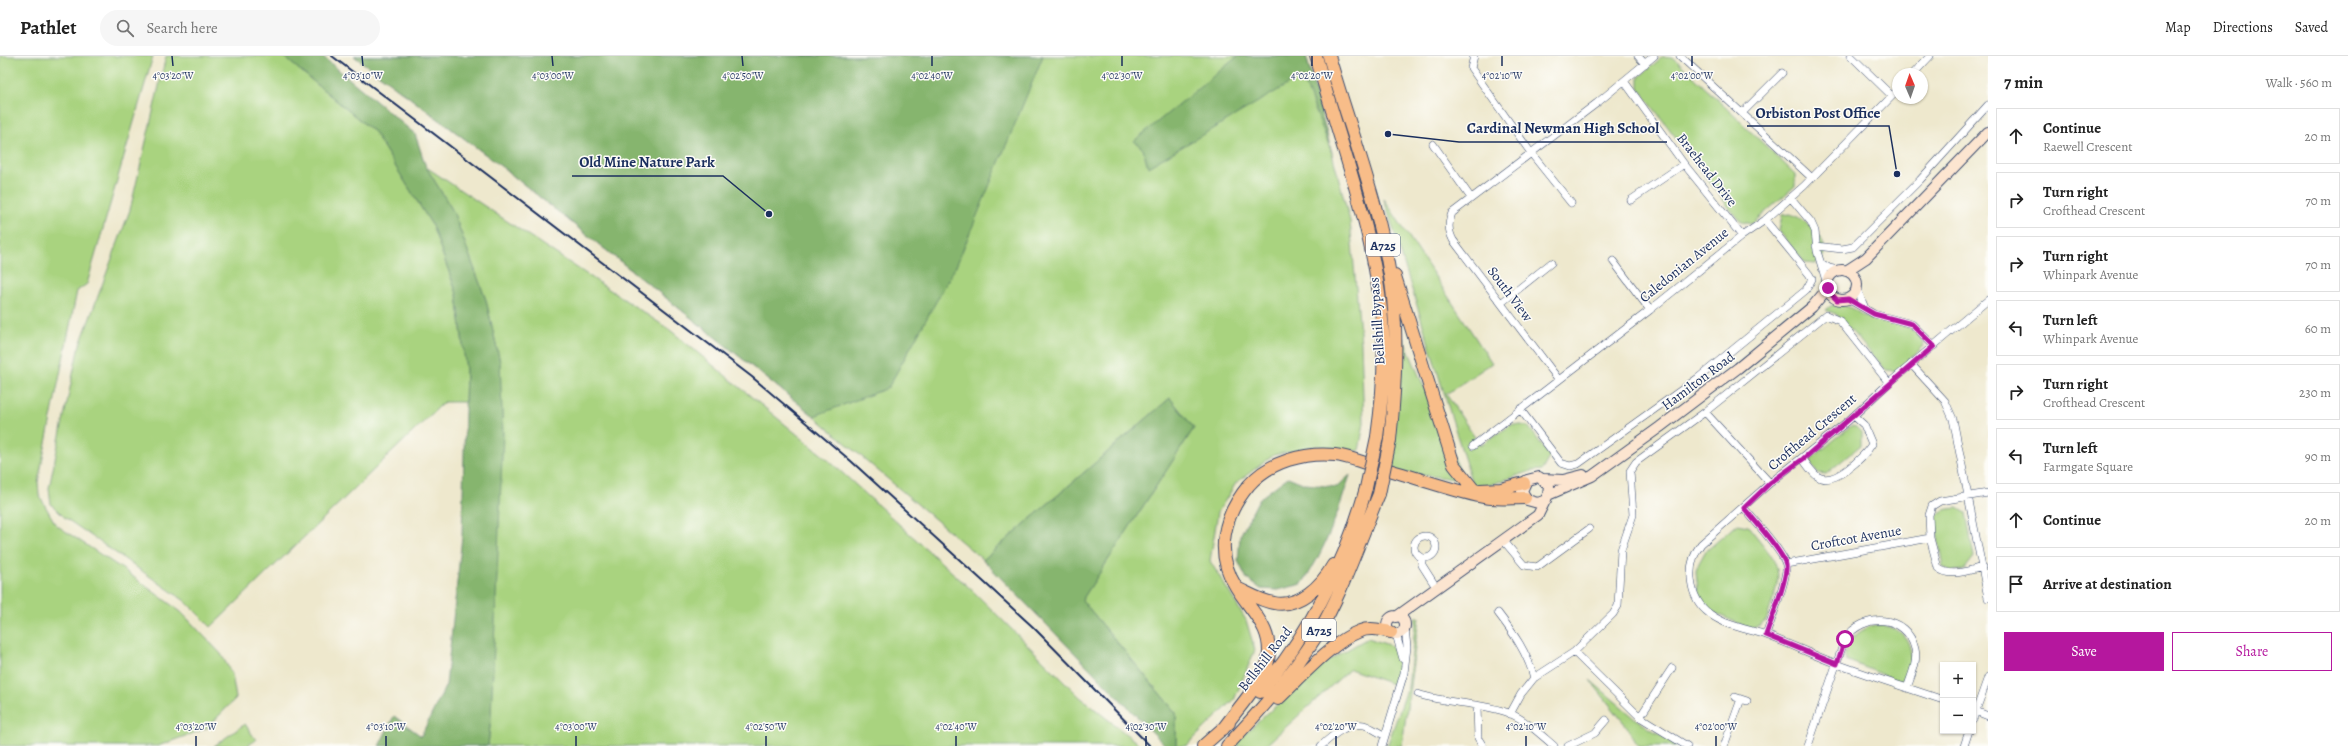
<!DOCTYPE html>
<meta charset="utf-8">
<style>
body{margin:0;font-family:Alegreya,serif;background:#f6f6f6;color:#222}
.controls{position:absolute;right:12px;bottom:12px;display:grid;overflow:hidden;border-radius:0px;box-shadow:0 1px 3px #0004}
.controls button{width:36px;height:36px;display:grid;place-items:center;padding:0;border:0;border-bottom:1px solid #e0e0e0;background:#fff;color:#222;font:20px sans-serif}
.compass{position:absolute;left:1892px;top:12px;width:36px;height:36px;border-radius:50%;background:#fff;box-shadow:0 1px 3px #0004;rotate:358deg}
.stop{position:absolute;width:12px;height:12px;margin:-9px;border:3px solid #b5179e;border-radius:50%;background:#fff}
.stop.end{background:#b5179e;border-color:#fff;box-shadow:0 1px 4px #0008}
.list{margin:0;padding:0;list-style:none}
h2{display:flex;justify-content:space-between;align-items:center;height:52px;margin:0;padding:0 16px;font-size:17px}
h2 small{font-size:13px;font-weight:400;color:#767676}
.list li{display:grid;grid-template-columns:26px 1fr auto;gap:12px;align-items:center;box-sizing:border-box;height:56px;margin:0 8px 8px;padding:0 8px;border:1px solid #e0e0e0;border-radius:0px}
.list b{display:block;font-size:15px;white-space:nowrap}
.list p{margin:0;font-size:13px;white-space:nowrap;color:#767676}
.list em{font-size:13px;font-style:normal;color:#767676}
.actions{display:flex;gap:8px;padding:12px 16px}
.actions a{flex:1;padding:9px 0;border:1px solid #b5179e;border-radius:0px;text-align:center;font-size:14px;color:#b5179e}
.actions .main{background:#b5179e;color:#fff}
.icon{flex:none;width:22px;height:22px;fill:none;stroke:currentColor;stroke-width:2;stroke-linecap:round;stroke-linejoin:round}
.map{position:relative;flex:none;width:1988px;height:690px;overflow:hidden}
header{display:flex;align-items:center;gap:24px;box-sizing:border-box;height:56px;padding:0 20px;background:#fff;border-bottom:1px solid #e0e0e0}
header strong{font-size:19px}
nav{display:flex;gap:22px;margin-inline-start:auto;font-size:14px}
.search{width:280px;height:36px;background:#f6f6f6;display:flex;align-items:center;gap:10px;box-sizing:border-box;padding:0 14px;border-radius:22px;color:#767676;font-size:15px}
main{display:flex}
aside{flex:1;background:#fff}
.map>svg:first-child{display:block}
.green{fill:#a9d37f;stroke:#62816e}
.forest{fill:#86b56e;stroke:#507266}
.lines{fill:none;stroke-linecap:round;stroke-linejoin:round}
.minor-casing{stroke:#3b4b6f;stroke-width:8}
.secondary-casing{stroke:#3b4b6f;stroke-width:12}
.trunk-casing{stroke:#3b4b6f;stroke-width:14}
.minor{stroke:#fff;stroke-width:7}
.secondary{stroke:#fce5d0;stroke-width:10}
.trunk{stroke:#f8bd89;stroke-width:12}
.rail{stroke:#1b2f5e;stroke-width:2}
.trunk-bridge-casing{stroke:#3b4b6f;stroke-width:14;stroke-linecap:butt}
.trunk-bridge{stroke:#f8bd89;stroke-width:12}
.route{stroke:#b5179e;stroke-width:5}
.ticks{fill:none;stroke:#1b2f5e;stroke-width:1.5}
.labels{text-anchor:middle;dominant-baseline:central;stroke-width:3;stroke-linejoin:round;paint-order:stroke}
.shield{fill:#fdfcf7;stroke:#5f6c8c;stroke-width:1}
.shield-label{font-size:13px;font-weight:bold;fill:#1b2f5e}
.street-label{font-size:14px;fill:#1b2f5e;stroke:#fdfcf7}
.ticks-label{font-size:10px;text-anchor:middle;fill:#1b2f5e;stroke:#fdfcf7;stroke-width:3;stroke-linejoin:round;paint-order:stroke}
.leader{fill:none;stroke:#1b2f5e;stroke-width:1.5}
.callout-dot{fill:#1b2f5e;stroke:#fdfcf7;stroke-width:1.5}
.callout-label{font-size:15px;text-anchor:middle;font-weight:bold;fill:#1b2f5e;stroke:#fdfcf7;stroke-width:3;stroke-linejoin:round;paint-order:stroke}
</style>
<header>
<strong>Pathlet</strong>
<div class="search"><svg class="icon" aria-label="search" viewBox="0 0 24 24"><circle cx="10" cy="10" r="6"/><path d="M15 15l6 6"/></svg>Search here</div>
<nav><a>Map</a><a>Directions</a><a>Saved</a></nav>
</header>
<main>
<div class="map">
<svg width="1988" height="690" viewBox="0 0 1988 690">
<rect width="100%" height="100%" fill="#fdfcf7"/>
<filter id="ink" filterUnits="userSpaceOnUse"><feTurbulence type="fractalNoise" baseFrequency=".025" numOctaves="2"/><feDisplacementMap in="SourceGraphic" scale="8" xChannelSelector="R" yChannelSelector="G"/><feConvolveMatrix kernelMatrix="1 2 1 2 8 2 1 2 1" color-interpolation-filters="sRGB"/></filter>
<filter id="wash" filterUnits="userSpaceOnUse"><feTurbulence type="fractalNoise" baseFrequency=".012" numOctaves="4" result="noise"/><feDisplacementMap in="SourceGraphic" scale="16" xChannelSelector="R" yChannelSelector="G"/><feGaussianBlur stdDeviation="0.9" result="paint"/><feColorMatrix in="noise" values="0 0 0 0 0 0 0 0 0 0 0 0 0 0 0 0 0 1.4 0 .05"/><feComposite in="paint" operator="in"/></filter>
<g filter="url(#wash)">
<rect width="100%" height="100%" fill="#eee8cd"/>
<!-- green -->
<path class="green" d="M 0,0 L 153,0 L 87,228 L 77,235 L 38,426 L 39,439 L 56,469 L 124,514 L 181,556 L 221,598 L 232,618 L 236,642 L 207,672 L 158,690 L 0,690 Z
M 166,0 L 283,0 L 374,76 L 432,169 L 457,238 L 466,314 L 465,346 L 444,346 L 211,571 L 185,545 L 64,461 L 51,448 L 49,432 L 78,294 L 130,154 Z
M 354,0 L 1306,0 L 1350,165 L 1361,287 L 1364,367 L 1359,395 L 1317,390 L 1274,399 L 1236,427 L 1218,456 L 1210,505 L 1246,564 L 1255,594 L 1234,644 L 1186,690 L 1176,690 L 1176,657 L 1082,544 L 1194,372 L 1170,342 L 983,504 L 814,360 L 497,107 Z
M 1673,1 L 1795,118 L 1795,130 L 1752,168 L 1742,166 L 1737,162 L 1639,33 L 1639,21 L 1661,2 Z
M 426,111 L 670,274 L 826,402 L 975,537 L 1080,641 L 1141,690 L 488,690 L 491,660 L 500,306 L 486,244 L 453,155 Z
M 1384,143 L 1492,307 L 1446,338 L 1480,389 L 1513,368 L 1528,370 L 1550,400 L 1542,414 L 1531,415 L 1474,434 Z
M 1790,158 C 1802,160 1828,184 1825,198 L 1816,208 L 1805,207 L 1779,175 L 1782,159 Z
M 1832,249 C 1855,249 1853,256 1869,262 C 1890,268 1916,265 1924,290 L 1896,315 L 1886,314 L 1836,258 L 1826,254 Z
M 1403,282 L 1464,424 L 1387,415 Z
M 1851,370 L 1856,371 L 1861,376 L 1861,389 L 1826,418 L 1818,417 L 1812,409 L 1811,403 Z
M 1958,452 L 1966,457 L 1974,501 L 1964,514 L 1951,515 L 1943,511 L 1935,465 C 1939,453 1946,453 1958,452 Z
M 1737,468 L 1748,470 C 1784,515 1784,510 1766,565 L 1756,571 L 1749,572 L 1712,556 L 1703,547 L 1698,535 L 1696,515 L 1699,507 L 1705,496 Z
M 1416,561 L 1419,561 L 1402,690 L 1387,690 L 1408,631 Z
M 1874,569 C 1909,568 1918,596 1906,624 L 1899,625 L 1846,604 C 1840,587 1860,574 1874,569 Z
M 1368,582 L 1392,590 L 1402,608 L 1398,630 L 1350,613 L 1265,690 L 1231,690 L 1324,607 Z
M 1590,624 L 1637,664 L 1677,690 L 1638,690 L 1628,672 Z
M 245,668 L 256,684 L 247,690 L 214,690 Z"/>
<!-- forest -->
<path class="forest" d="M 283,0 L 322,0 L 415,78 L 426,111 L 453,155 L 486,244 L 500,306 L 503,378 L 491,660 L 488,690 L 379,690 L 394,660 L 421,680 L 446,629 L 462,480 L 466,314 L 457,238 L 432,169 L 374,76 Z
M 354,0 L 1043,0 L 957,208 L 888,332 L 814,360 L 497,107 Z
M 1238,0 L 1306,0 L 1332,97 L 1302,20 L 1148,111 L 1143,93 L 1134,85 Z
M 1170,342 L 1194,372 L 1082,544 L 1176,657 L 1176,690 L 1166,690 L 983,504 Z
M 1350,419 C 1338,457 1325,495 1302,528 L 1278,534 L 1261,533 L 1247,523 L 1238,505 L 1240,480 L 1259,443 L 1288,421 L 1305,428 L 1337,431 Z"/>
</g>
<g filter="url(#ink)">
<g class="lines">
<!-- minor casing -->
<g class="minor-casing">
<path id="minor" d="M 1474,0 L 1471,12 L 1531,97 L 1571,147
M 1638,0 L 1645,8
M 1680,0 L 1812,122
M 1851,0 L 1892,40
M 1913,18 L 1930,0
M 1624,25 L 1684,108 L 1742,180
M 1743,56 L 1782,17
M 1433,88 L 1471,142
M 1791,142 L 1811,166 L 1815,175 L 1817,195 L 1827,228
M 1631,144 L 1684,108
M 1816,190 L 1842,193 L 1853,191 L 1920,124 L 1988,49
M 1613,205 L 1650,254
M 1821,207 L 1829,212 L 1842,215
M 1857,233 L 1865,252
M 1848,243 L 1874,258 L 1912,268 L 1934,290
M 1501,247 L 1551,207
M 1911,308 L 1945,345 L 1953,363 L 1988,542
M 1559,324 L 1453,184 C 1448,174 1448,167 1452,157 L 1597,47 L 1654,0
M 1520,353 L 1561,407 L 1570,410 L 1578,408 L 1698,322 L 1806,234 L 1812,223 L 1809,218 L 1765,164
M 1705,356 L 1770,427
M 1473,390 L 1650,254 L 1742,180 L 1765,164 L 1804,130 L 1898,34
M 1803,403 C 1807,409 1812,416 1817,420 C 1833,432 1864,401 1872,388 L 1864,369 L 1854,360
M 1744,452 C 1753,463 1784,497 1786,509 C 1788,522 1771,564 1766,579
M1414 491a11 11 0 1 1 22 0a11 11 0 1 1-22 0Z
M 1503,484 L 1524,509 L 1537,511 L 1589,473
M 1421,501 L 1422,509 L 1436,531
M 1786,508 L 1930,482
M 1983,511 C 1969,514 1950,522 1938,512 L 1930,482 L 1929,459 L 1932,450 L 1940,445 L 1988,437
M 1498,557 C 1514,578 1527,596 1534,622
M 1396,578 L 1403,603
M 1574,596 L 1640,661 L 1687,690
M 1418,638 C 1447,648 1480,646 1509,657 C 1526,664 1541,679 1554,690
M 1735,641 L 1747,645
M 1943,644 C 1908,632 1872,621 1837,608 C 1813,599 1790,588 1766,579 C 1748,573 1726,570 1710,558 C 1688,542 1685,509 1701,488 L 1770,427 L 1848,365 L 1889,327 L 1988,244
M 1477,650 L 1478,682 L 1483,690
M 1973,654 L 1988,660
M 1510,658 L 1521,638 L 1534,622 L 1574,596 L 1613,558 L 1618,550 L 1621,494 L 1633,459 L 1630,415 L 1636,406 L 1705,356 L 1826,259 L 1840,265 L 1889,327
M 1640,661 L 1672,612
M 1973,663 L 1988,621
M 1321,690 C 1332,680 1347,666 1364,669 C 1371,671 1377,676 1384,679
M 1382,690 L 1404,617 L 1407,591 L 1405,572
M 1568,690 L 1595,677 L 1606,664
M 1724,690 L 1741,643
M 1808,690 L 1845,583 C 1863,556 1907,558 1915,593 C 1918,606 1911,620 1907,632
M 1964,690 L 1969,675"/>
</g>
<!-- secondary casing -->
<g class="secondary-casing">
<path id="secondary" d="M1827 229a15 15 0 1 1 30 0a15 15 0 1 1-30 0Z
M 1846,215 L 1866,202 L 1988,76
M 1543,423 L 1563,424 L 1583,419
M 1548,439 L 1592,420 L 1660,371 L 1738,312 L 1812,251 L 1828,232
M1387 569a9 9 0 1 1 18 0a9 9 0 1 1-18 0Z
M 1396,561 L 1538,459 L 1548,439 L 1549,430 L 1539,421 L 1527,424 L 1522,435 L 1527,444 L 1538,447 L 1546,444"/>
</g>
<!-- trunk casing -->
<g class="trunk-casing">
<path id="trunk" d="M 1316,0 C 1341,91 1377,180 1383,276 C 1385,311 1382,346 1377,381
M 1329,0 C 1352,80 1384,159 1393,242 C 1398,290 1395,337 1390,384
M 1395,220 L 1454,409 L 1474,434
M 1480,434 L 1501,433 L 1524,427
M 1239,533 C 1250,538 1261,545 1274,547 C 1299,552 1322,529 1333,509
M 1260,636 C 1311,575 1345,508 1366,432
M 1278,643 C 1299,623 1333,585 1360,575 C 1370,571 1381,574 1391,576
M 1223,673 C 1235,656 1264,624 1268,605 C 1274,572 1251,556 1236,531 C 1214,496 1224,459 1249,429 C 1270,405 1305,396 1335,399 C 1347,400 1360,406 1372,409 C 1409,419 1446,433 1483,441 C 1496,444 1511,442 1525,442
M 1203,690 L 1229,667
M 1227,690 C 1260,655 1291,620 1317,579 C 1342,538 1360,483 1379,438"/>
</g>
<!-- minor -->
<use href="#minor" class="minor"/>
<!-- secondary -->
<use href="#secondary" class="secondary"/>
<!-- trunk -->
<use href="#trunk" class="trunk"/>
<!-- rail -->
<path class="rail" d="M 332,0 L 752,321 L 851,405 L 950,495 L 1033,571 L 1150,690"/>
<!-- trunk-bridge casing -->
<g class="trunk-bridge-casing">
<path id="trunk-bridge" d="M 1366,432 L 1377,381
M 1379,438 L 1390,384"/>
</g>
<!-- trunk-bridge -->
<use href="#trunk-bridge" class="trunk-bridge"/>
</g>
</g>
<g class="lines" filter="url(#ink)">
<!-- route -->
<path class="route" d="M 1828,232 L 1830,237 L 1837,244 L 1848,243 L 1874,258 L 1912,268 L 1934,290 L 1803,403 L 1770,427 L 1744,452 C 1753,463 1784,497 1786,509 C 1788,522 1771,564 1766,579 L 1837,608 L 1845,583"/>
</g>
<!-- ticks -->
<path class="ticks" d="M 172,0 L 173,10M 362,0 L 363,10M 552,0 L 553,10M 742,0 L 743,10M 932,0 L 932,10M 1122,0 L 1122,10M 1312,0 L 1312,10M 1502,0 L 1502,10M 1692,0 L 1692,10M 196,680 L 196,690M 386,680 L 386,690M 576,680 L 576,690M 766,680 L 766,690M 956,680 L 956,690M 1146,680 L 1146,690M 1336,680 L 1336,690M 1526,680 L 1526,690M 1716,680 L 1716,690"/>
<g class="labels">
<!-- shield labels -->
<g class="shield">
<rect x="1366" y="178" width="34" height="22" rx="3"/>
<rect x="1302" y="563" width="34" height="22" rx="3"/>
</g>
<g class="shield-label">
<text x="1383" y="189">A725</text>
<text x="1319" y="574">A725</text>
</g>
<!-- street labels -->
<g class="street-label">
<text transform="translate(1707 114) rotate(52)">Braehead Drive</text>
<text transform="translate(1684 209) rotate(-39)">Caledonian Avenue</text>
<text transform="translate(1510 238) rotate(53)">South View</text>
<text transform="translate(1377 265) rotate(-94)">Bellshill Bypass</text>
<text transform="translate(1698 325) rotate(-37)">Hamilton Road</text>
<text transform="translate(1812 376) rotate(-40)">Crofthead Crescent</text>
<text transform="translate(1856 482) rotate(-10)">Croftcot Avenue</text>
<text transform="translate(1265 603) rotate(-52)">Bellshill Road</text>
</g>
</g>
<g class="ticks-label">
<text x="173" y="23">4°03'20"W</text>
<text x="363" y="23">4°03'10"W</text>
<text x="553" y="23">4°03'00"W</text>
<text x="743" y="23">4°02'50"W</text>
<text x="932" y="23">4°02'40"W</text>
<text x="1122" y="23">4°02'30"W</text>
<text x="1312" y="23">4°02'20"W</text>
<text x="1502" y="23">4°02'10"W</text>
<text x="1692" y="23">4°02'00"W</text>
<text x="196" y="674">4°03'20"W</text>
<text x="386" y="674">4°03'10"W</text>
<text x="576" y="674">4°03'00"W</text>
<text x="766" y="674">4°02'50"W</text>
<text x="956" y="674">4°02'40"W</text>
<text x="1146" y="674">4°02'30"W</text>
<text x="1336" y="674">4°02'20"W</text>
<text x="1526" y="674">4°02'10"W</text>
<text x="1716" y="674">4°02'00"W</text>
</g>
<!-- callouts -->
<path class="leader" d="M1897 118L1889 70H1747M1388 78L1459 86H1667M769 158L723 120H572"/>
<g class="callout-dot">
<circle cx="1897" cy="118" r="4"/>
<circle cx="1388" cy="78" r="4"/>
<circle cx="769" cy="158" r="4"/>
</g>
<g class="callout-label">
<text x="1818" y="62">Orbiston Post Office</text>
<text x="1563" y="77">Cardinal Newman High School</text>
<text x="647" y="111">Old Mine Nature Park</text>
</g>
</svg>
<div class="controls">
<button>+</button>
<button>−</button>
</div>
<svg class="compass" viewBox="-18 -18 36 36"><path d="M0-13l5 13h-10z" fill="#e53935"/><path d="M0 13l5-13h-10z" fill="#767676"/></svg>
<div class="stop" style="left:1845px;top:583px"></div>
<div class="stop end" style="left:1828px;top:232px"></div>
</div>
<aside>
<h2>7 min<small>Walk · 560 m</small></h2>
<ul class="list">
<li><svg class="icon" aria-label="ahead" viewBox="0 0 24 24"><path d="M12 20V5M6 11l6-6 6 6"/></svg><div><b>Continue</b><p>Raewell Crescent</p></div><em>20 m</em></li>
<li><svg class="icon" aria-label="right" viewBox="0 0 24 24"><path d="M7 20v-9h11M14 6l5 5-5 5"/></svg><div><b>Turn right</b><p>Crofthead Crescent</p></div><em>70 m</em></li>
<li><svg class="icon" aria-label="right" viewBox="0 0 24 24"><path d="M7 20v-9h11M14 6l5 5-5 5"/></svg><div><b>Turn right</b><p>Whinpark Avenue</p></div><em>70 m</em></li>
<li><svg class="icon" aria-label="left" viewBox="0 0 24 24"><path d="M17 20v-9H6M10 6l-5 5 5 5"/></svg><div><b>Turn left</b><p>Whinpark Avenue</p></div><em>60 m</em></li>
<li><svg class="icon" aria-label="right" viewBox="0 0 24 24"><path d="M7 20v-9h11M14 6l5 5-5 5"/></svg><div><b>Turn right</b><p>Crofthead Crescent</p></div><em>230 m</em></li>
<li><svg class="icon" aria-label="left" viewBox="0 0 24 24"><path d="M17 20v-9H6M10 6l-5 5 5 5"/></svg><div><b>Turn left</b><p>Farmgate Square</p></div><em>90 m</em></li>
<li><svg class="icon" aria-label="ahead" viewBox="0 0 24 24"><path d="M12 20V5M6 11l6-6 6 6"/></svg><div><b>Continue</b></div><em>20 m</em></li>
<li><svg class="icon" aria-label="arrive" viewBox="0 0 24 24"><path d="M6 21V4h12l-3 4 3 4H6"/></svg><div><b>Arrive at destination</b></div></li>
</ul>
<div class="actions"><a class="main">Save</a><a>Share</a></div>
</aside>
</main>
